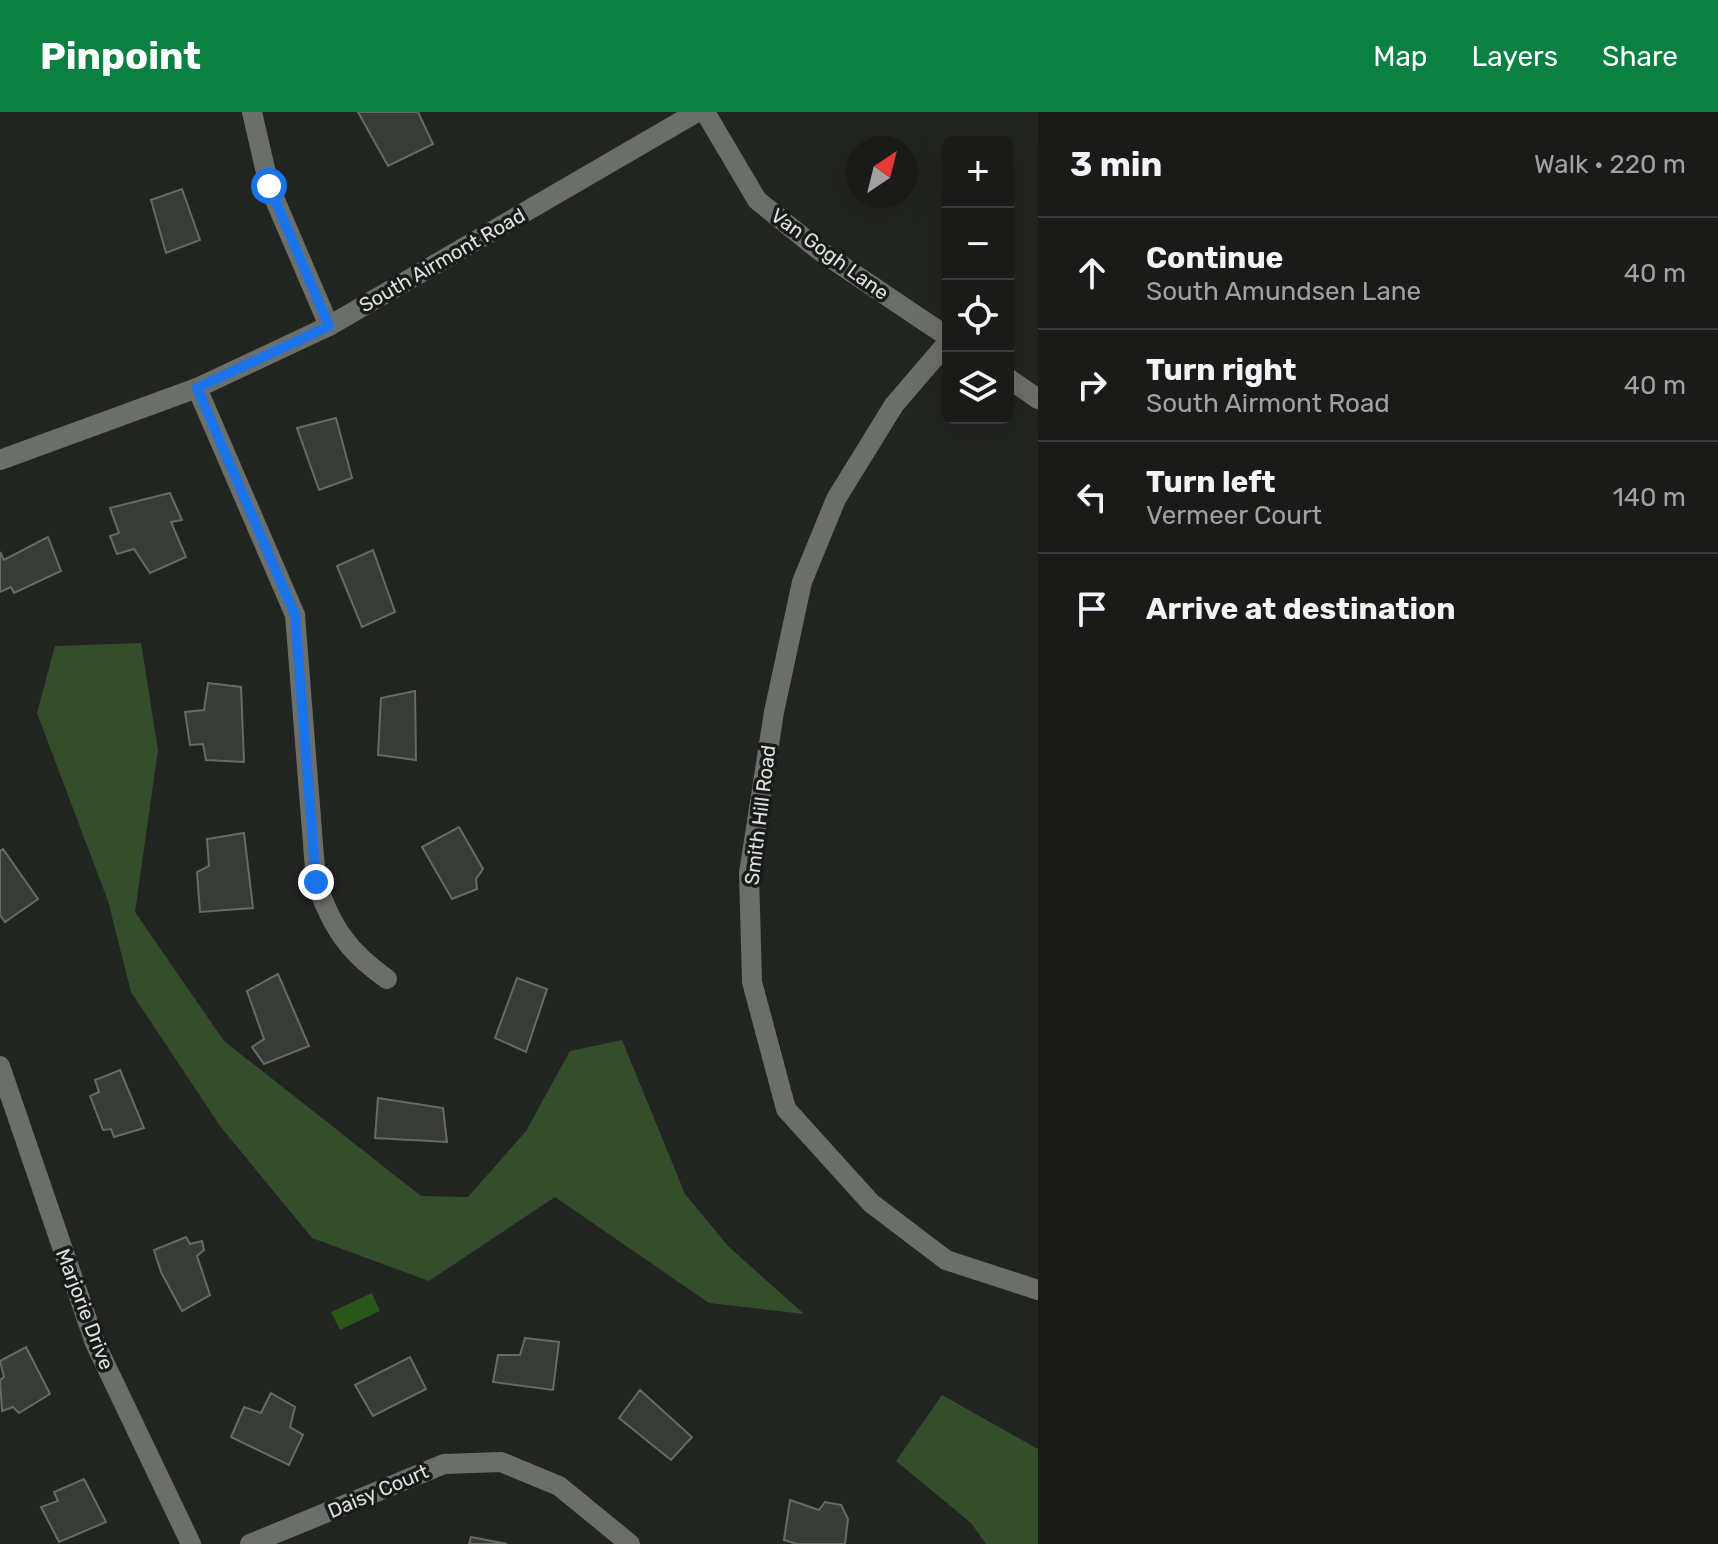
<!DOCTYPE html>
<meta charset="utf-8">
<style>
body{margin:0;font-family:Rubik,sans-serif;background:#232422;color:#f1f3f6}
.controls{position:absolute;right:24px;top:24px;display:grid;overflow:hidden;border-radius:12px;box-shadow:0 8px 32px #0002}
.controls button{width:72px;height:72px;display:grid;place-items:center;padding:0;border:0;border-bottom:2px solid #383938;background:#1a1b19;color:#f1f3f6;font:40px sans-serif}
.compass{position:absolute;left:846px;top:24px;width:72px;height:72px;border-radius:50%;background:#1a1b19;box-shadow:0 8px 32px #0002;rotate:35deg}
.stop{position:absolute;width:24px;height:24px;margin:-18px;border:6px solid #1a73e8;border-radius:50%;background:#fff}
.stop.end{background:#1a73e8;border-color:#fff;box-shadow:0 2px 8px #0008}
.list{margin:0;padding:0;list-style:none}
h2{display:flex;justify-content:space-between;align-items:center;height:104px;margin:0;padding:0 32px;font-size:34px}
h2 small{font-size:26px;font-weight:400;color:#9fa1a2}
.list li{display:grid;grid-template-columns:52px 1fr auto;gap:24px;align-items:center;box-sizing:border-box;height:112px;padding:0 32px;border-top:2px solid #383938}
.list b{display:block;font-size:30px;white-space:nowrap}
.list p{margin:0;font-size:26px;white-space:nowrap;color:#9fa1a2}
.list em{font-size:26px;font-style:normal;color:#9fa1a2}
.icon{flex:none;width:44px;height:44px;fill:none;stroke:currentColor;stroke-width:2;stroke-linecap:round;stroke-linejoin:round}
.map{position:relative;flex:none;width:1038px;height:1432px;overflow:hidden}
header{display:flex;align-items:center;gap:48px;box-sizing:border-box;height:112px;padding:0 40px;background:#0b8043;color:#fff}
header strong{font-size:38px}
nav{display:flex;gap:44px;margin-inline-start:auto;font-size:28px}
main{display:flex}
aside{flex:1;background:#1a1b19}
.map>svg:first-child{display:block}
.green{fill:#344e2c}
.water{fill:#2a561a}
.building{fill:#383b38;stroke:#676a67;stroke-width:2}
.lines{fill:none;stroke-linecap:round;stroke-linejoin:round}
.street{stroke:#6b6e6a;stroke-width:20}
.secondary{stroke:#6b6e6a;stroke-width:20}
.route{stroke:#1a73e8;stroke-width:10}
.labels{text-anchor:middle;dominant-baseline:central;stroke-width:7;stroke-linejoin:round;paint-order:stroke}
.street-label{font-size:20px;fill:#dfe1df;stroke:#181b18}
</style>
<header>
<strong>Pinpoint</strong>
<nav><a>Map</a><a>Layers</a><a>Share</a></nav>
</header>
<main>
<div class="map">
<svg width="1038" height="1432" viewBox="0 0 1038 1432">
<rect width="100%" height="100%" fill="#222421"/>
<!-- green -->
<path class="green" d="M 141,531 L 158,638 L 135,800 L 224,929 L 421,1084 L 468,1085 L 526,1019 L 570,939 L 622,928 L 685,1082 L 728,1134 L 804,1202 L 709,1191 L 555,1085 L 429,1169 L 312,1126 L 220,1014 L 131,880 L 108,789 L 37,601 L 55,534 Z
M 942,1283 L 1038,1337 L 1038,1432 L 986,1432 L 971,1411 L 896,1349 Z"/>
<!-- water -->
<path class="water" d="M 372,1181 L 380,1199 L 340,1218 L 331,1200 Z"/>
<!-- building -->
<path class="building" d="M 358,0 L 418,0 L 433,32 L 388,54 Z
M 182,77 L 200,128 L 166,141 L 151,88 Z
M 336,306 L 352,366 L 319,378 L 297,316 Z
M 170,381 L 182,408 L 171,410 L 186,445 L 150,461 L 134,437 L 117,442 L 110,424 L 119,421 L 110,396 Z
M 48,425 L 61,459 L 14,481 L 11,475 L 0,480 L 0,440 L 4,448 Z
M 373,438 L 395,500 L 362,515 L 337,454 Z
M 208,571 L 241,575 L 244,650 L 206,648 L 203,632 L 190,633 L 185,600 L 204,598 Z
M 415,579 L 416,648 L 378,643 L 381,586 Z
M 459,715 L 483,757 L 476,767 L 477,777 L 452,787 L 422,735 Z
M 244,721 L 253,796 L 200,800 L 197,760 L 209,754 L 207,727 Z
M 3,737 L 38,787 L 5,810 L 0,803 L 0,739 Z
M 278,862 L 309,934 L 264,952 L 252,935 L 264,927 L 247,879 Z
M 517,866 L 547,877 L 526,940 L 495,926 Z
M 120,958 L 144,1016 L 114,1025 L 111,1017 L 103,1018 L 90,984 L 99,980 L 95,968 Z
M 378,986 L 443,996 L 447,1030 L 375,1026 Z
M 186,1125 L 190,1132 L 202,1129 L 204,1138 L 197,1144 L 210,1183 L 182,1199 L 161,1160 L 154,1138 Z
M 525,1226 L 559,1230 L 553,1278 L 493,1270 L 498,1243 L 520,1243 Z
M 26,1235 L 50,1282 L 19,1301 L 13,1295 L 2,1299 L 0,1268 L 4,1265 L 0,1249 Z
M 410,1245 L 426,1277 L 373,1304 L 355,1273 Z
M 640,1278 L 692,1325 L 671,1348 L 619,1306 Z
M 271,1281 L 295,1295 L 290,1315 L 303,1323 L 289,1353 L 231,1325 L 244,1295 L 261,1301 Z
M 84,1367 L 106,1410 L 59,1430 L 41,1395 L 58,1389 L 54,1380 Z
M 790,1388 L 819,1398 L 825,1390 L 841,1393 L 848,1407 L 845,1432 L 797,1432 L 784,1428 Z
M 471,1425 L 507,1432 L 469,1432 Z"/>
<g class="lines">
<!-- street -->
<path class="street" d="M 252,0 L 269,74 L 329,214
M 705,0 L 757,88 L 820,139 L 948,225
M 948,230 L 894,293 L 836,387 L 802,470 L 774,600 L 749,761 L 752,870 L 786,997 L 871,1091 L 946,1148 L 1038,1178
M 1008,266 L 1038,287
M 197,276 L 295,503 L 316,770 C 332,815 347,839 387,867
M 0,954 L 95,1231 L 191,1432
M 250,1432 L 444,1352 L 501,1350 L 559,1374 L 630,1432"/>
<!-- secondary -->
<path class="secondary" d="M 0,348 L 197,276 L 329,214 L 697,0"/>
</g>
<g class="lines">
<!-- route -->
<path class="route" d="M 269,74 L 329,214 L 197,276 L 295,503 L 316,770"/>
</g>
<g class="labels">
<!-- street labels -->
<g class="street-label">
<text transform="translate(830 142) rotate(36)">Van Gogh Lane</text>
<text transform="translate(442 148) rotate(-30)">South Airmont Road</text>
<text transform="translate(760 703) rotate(-83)">Smith Hill Road</text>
<text transform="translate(85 1197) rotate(69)">Marjorie Drive</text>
<text transform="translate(378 1379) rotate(-23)">Daisy Court</text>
</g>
</g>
</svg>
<div class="controls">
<button>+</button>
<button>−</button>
<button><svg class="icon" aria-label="locate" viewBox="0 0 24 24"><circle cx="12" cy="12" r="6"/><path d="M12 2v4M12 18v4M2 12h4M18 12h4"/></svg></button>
<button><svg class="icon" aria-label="layers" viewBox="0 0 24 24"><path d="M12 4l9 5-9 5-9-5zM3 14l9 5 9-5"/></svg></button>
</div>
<svg class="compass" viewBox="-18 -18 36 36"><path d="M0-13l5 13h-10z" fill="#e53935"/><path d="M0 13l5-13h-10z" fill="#9fa1a2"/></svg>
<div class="stop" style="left:269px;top:74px"></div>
<div class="stop end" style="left:316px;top:770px"></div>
</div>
<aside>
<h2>3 min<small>Walk · 220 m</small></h2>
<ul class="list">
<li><svg class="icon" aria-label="ahead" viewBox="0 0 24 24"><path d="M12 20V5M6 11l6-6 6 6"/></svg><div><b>Continue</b><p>South Amundsen Lane</p></div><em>40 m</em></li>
<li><svg class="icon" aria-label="right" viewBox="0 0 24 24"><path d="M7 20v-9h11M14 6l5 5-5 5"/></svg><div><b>Turn right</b><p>South Airmont Road</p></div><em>40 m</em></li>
<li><svg class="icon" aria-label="left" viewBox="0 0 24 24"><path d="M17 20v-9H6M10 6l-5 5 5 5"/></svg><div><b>Turn left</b><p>Vermeer Court</p></div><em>140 m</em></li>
<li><svg class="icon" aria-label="arrive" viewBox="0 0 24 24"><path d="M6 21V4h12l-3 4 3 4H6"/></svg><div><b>Arrive at destination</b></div></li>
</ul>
</aside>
</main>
